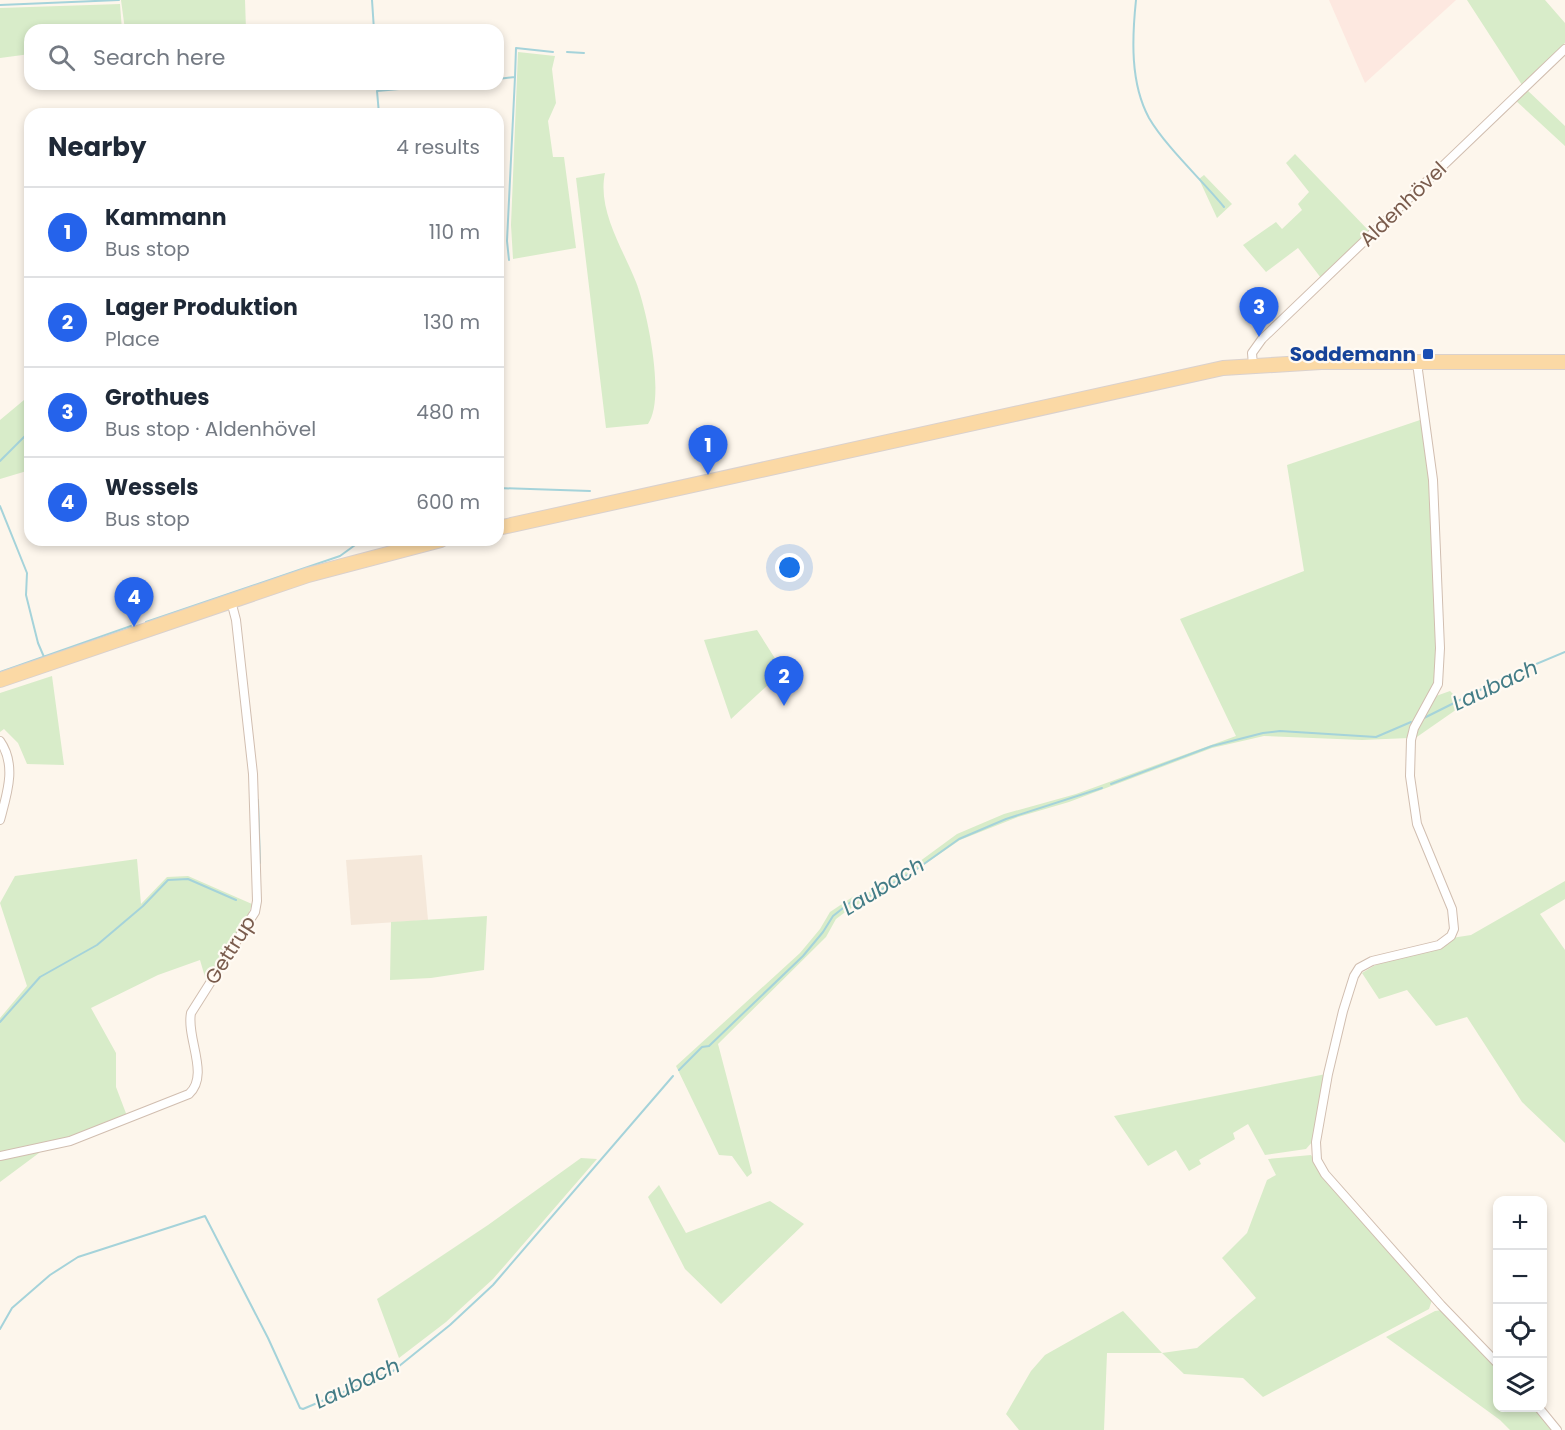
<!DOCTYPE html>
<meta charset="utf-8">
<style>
body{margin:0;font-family:Poppins,sans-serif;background:#f2f2f3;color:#1f2937}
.controls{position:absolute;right:18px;bottom:18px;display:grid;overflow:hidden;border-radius:12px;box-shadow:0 3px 9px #0003}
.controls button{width:54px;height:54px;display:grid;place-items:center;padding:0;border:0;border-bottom:2px solid #e0e1e3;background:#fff;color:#1f2937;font:30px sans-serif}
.you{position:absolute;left:790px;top:568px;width:21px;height:21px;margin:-15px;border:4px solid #fff;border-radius:50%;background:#1a73e8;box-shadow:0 0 0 9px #1a73e833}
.badge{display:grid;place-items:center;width:39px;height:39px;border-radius:50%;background:#2563eb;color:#fff;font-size:20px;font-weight:700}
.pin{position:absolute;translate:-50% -50px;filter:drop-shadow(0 2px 3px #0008)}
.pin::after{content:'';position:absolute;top:32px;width:21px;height:18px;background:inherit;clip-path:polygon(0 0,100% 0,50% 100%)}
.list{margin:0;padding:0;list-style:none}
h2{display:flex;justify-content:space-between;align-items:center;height:78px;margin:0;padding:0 24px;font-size:26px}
h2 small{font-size:20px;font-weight:400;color:#747a83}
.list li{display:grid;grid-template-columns:39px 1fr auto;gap:18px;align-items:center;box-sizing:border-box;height:90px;padding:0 24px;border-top:2px solid #e0e1e3}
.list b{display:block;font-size:22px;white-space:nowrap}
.list p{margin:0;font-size:20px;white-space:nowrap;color:#747a83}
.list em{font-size:20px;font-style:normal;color:#747a83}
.icon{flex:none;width:33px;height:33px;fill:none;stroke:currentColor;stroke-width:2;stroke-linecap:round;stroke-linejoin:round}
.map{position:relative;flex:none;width:1565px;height:1430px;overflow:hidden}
.search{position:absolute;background:#fff;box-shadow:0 3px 9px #0003;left:24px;top:24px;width:480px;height:66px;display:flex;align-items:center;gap:15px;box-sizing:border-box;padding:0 21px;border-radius:18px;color:#747a83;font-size:22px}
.panel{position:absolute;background:#fff;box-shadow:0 3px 9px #0003;left:24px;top:108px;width:480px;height:438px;border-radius:18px}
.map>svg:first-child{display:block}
.residential{fill:#f5e8da}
.commercial{fill:#fde8e0}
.green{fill:#d8ecc9}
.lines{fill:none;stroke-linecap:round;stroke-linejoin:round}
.stream{stroke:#a5d3da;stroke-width:2}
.minor-casing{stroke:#d1beb0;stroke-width:10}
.primary-casing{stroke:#dad1cd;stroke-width:16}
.minor{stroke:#fff;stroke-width:8}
.primary{stroke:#fbd9a5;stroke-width:14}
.transit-dot{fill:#1a4fb4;stroke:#fffaf3;stroke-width:2}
.labels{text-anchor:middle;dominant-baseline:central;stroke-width:4.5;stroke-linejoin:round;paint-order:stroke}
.street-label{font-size:20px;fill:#7a5c4d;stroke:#fffaf3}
.transit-label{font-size:20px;font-weight:bold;fill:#164399;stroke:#fffaf3;text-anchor:end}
.water-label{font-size:21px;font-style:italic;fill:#437c86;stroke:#fffaf3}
</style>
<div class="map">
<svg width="1565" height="1430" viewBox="0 0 1565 1430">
<rect width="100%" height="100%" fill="#fdf6ec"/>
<!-- residential -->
<path class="residential" d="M 422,855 L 428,920 L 351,925 L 346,860 Z"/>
<!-- commercial -->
<path class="commercial" d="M 1329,0 L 1456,0 L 1365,83 Z"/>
<!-- green -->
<path class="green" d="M 121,0 L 245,0 L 246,30 L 125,30 Z
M 1467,0 L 1545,0 L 1565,23 L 1565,43 L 1522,85 Z
M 120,4 L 122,30 L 30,30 L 30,54 L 0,58 L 0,8 Z
M 518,52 L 555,56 L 552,69 L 556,103 L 548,121 L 553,157 L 564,157 L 576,248 L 513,259 L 511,225 Z
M 1525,88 L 1565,126 L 1565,146 L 1514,99 Z
M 1295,154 L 1370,232 L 1321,278 L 1298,248 L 1266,272 L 1243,245 L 1276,222 L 1282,229 L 1302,210 L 1298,204 L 1309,192 L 1286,163 Z
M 605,173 C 597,210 623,249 636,282 C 647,310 666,399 648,424 L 606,428 L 576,178 Z
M 1204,175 L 1232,204 L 1217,218 L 1199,179 Z
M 30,395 L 30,470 L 0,479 L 0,420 Z
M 1420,420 L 1431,480 L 1438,612 L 1436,683 L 1409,738 L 1362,740 L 1264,736 L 1212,748 L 1069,802 L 1018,817 L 960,840 L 902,880 L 848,910 L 836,919 L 826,937 L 718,1044 L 752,1173 L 747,1177 L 732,1156 L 719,1155 L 676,1066 L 800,953 L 820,929 L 830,912 L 854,896 L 866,894 L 912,867 L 957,834 L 1004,814 L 1076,794 L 1236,736 L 1180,619 L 1304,571 L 1287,465 Z
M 757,630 L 783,671 L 731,719 L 704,640 Z
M 52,676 L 64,765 L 27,764 L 18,743 L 4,729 L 0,732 L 0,693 Z
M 1450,691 L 1457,698 L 1460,707 L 1414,739 L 1416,729 L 1436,696 Z
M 137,859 L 141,904 L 167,877 L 188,876 L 252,904 L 247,918 L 207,984 L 200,960 L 158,975 L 91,1008 L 116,1053 L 116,1087 L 127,1116 L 69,1138 L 0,1154 L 0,1018 L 27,986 L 0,903 L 15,876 Z
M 1565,881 L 1565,899 L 1540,914 L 1565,950 L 1565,1143 L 1522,1102 L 1467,1017 L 1436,1026 L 1407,990 L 1379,999 L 1362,973 C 1390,955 1438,939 1471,935 Z
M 487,916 L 484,970 L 431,978 L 390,980 L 391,922 Z
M 1326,1074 L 1313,1141 L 1306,1149 L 1265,1155 L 1248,1124 L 1233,1133 L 1235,1139 L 1199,1160 L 1201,1164 L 1189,1171 L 1176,1150 L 1148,1166 L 1114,1116 Z
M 41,1150 L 39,1153 L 0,1182 L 0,1159 Z
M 1311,1155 L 1323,1177 L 1432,1300 L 1429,1309 L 1263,1397 L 1243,1378 L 1184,1374 L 1162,1353 L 1107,1353 L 1104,1430 L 1019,1430 L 1006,1414 L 1031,1371 L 1045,1355 L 1123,1311 L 1162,1353 L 1197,1348 L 1256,1298 L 1222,1258 L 1247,1233 L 1267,1180 L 1276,1175 L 1268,1159 Z
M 581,1158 L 597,1159 L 493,1279 L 446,1322 L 399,1358 L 377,1299 L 488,1225 Z
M 659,1185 L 686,1233 L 770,1201 L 804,1224 L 721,1304 L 685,1269 L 648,1197 Z
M 1442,1310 L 1497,1368 L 1498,1408 L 1536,1408 L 1555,1430 L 1510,1430 L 1500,1420 L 1386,1337 L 1435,1311 Z"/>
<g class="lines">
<!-- stream -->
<path class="stream" d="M 372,0 L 374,30
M 1136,0 C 1132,38 1130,83 1149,118 C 1166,147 1202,180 1224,207
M 0,5 L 119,0
M 567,52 L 584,53
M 498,79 L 515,77 L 516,48 L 553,52
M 379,114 L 377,91 L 454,84
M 509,260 L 507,241 L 515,77
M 0,461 L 30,431
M 498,488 L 590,491
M 0,506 L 27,573 L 26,595 L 38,643 L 44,657
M 146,622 L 340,556 L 362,540
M 0,672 L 131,626
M 1424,718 L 1510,675 L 1565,652
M 1111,784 L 1212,746 L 1263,733 L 1280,731 L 1376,737 L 1411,722
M 258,800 L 260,863
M 0,1022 L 40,977 L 97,945 L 143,906 L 168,880 L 188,879 L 236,900
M 679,1070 L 702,1047 L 709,1046 L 803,956 L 823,932 L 833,916 L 852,901 L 870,896 L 914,871 L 959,839 L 1006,819 L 1102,788
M 0,1329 L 12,1308 L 50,1275 L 78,1257 L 205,1216 L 268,1338 L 300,1408 L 303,1409 L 393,1371 L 450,1325 L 493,1285 L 673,1076"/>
<!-- minor casing -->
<g class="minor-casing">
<path id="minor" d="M 1417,363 L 1433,480 L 1440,648 L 1438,684 L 1414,728 L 1411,740 L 1410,776 L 1417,824 L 1452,909 L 1454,929 L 1451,936 L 1439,945 L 1372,961 L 1359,968 L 1354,976 L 1343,1011 L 1328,1074 L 1316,1142 L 1317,1160 L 1325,1174 L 1441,1305 L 1498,1364
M 1253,365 L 1252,353 L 1262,339 L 1565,49
M 0,741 C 17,765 7,794 0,820
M 0,1156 L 70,1141 L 189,1094 C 210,1075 186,1038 191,1013 L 255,912 L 257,901 L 253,774 L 236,620 L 231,601
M 1539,1408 L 1557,1430"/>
</g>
<!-- primary casing -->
<g class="primary-casing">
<path id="primary" d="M 498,528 L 1223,368 L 1321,362 L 1565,362
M 0,680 L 308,575 L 441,540"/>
</g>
<!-- minor -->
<use href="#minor" class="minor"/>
<!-- primary -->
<use href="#primary" class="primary"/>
</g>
<!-- markers -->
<rect class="transit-dot" x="1422" y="348" width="12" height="12" rx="3"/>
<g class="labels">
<!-- street labels -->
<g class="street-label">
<text transform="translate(1403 204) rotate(-44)">Aldenhövel</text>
<text transform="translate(230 950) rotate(-58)">Gettrup</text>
</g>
<!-- transit labels -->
<g class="transit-label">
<text x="1416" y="354">Soddemann</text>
</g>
<!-- water labels -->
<g class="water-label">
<text transform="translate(1495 685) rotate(-25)">Laubach</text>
<text transform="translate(883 886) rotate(-31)">Laubach</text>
<text transform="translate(357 1383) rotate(-25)">Laubach</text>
</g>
</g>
</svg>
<div class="controls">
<button>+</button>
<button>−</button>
<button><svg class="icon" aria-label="locate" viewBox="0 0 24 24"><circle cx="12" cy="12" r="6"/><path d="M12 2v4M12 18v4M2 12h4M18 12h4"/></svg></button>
<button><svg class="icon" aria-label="layers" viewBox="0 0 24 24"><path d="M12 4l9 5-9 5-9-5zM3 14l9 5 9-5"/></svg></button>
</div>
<div class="you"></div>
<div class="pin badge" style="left:708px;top:475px">1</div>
<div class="pin badge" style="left:784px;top:706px">2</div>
<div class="pin badge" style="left:1259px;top:337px">3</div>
<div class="pin badge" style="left:134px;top:627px">4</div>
<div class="search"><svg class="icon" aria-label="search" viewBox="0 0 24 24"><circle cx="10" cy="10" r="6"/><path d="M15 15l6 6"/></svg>Search here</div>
<section class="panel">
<h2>Nearby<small>4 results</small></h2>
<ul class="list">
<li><span class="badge">1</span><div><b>Kammann</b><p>Bus stop</p></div><em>110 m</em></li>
<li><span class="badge">2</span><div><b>Lager Produktion</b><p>Place</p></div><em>130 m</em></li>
<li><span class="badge">3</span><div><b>Grothues</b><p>Bus stop · Aldenhövel</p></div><em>480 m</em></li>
<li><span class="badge">4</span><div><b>Wessels</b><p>Bus stop</p></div><em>600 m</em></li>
</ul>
</section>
</div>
